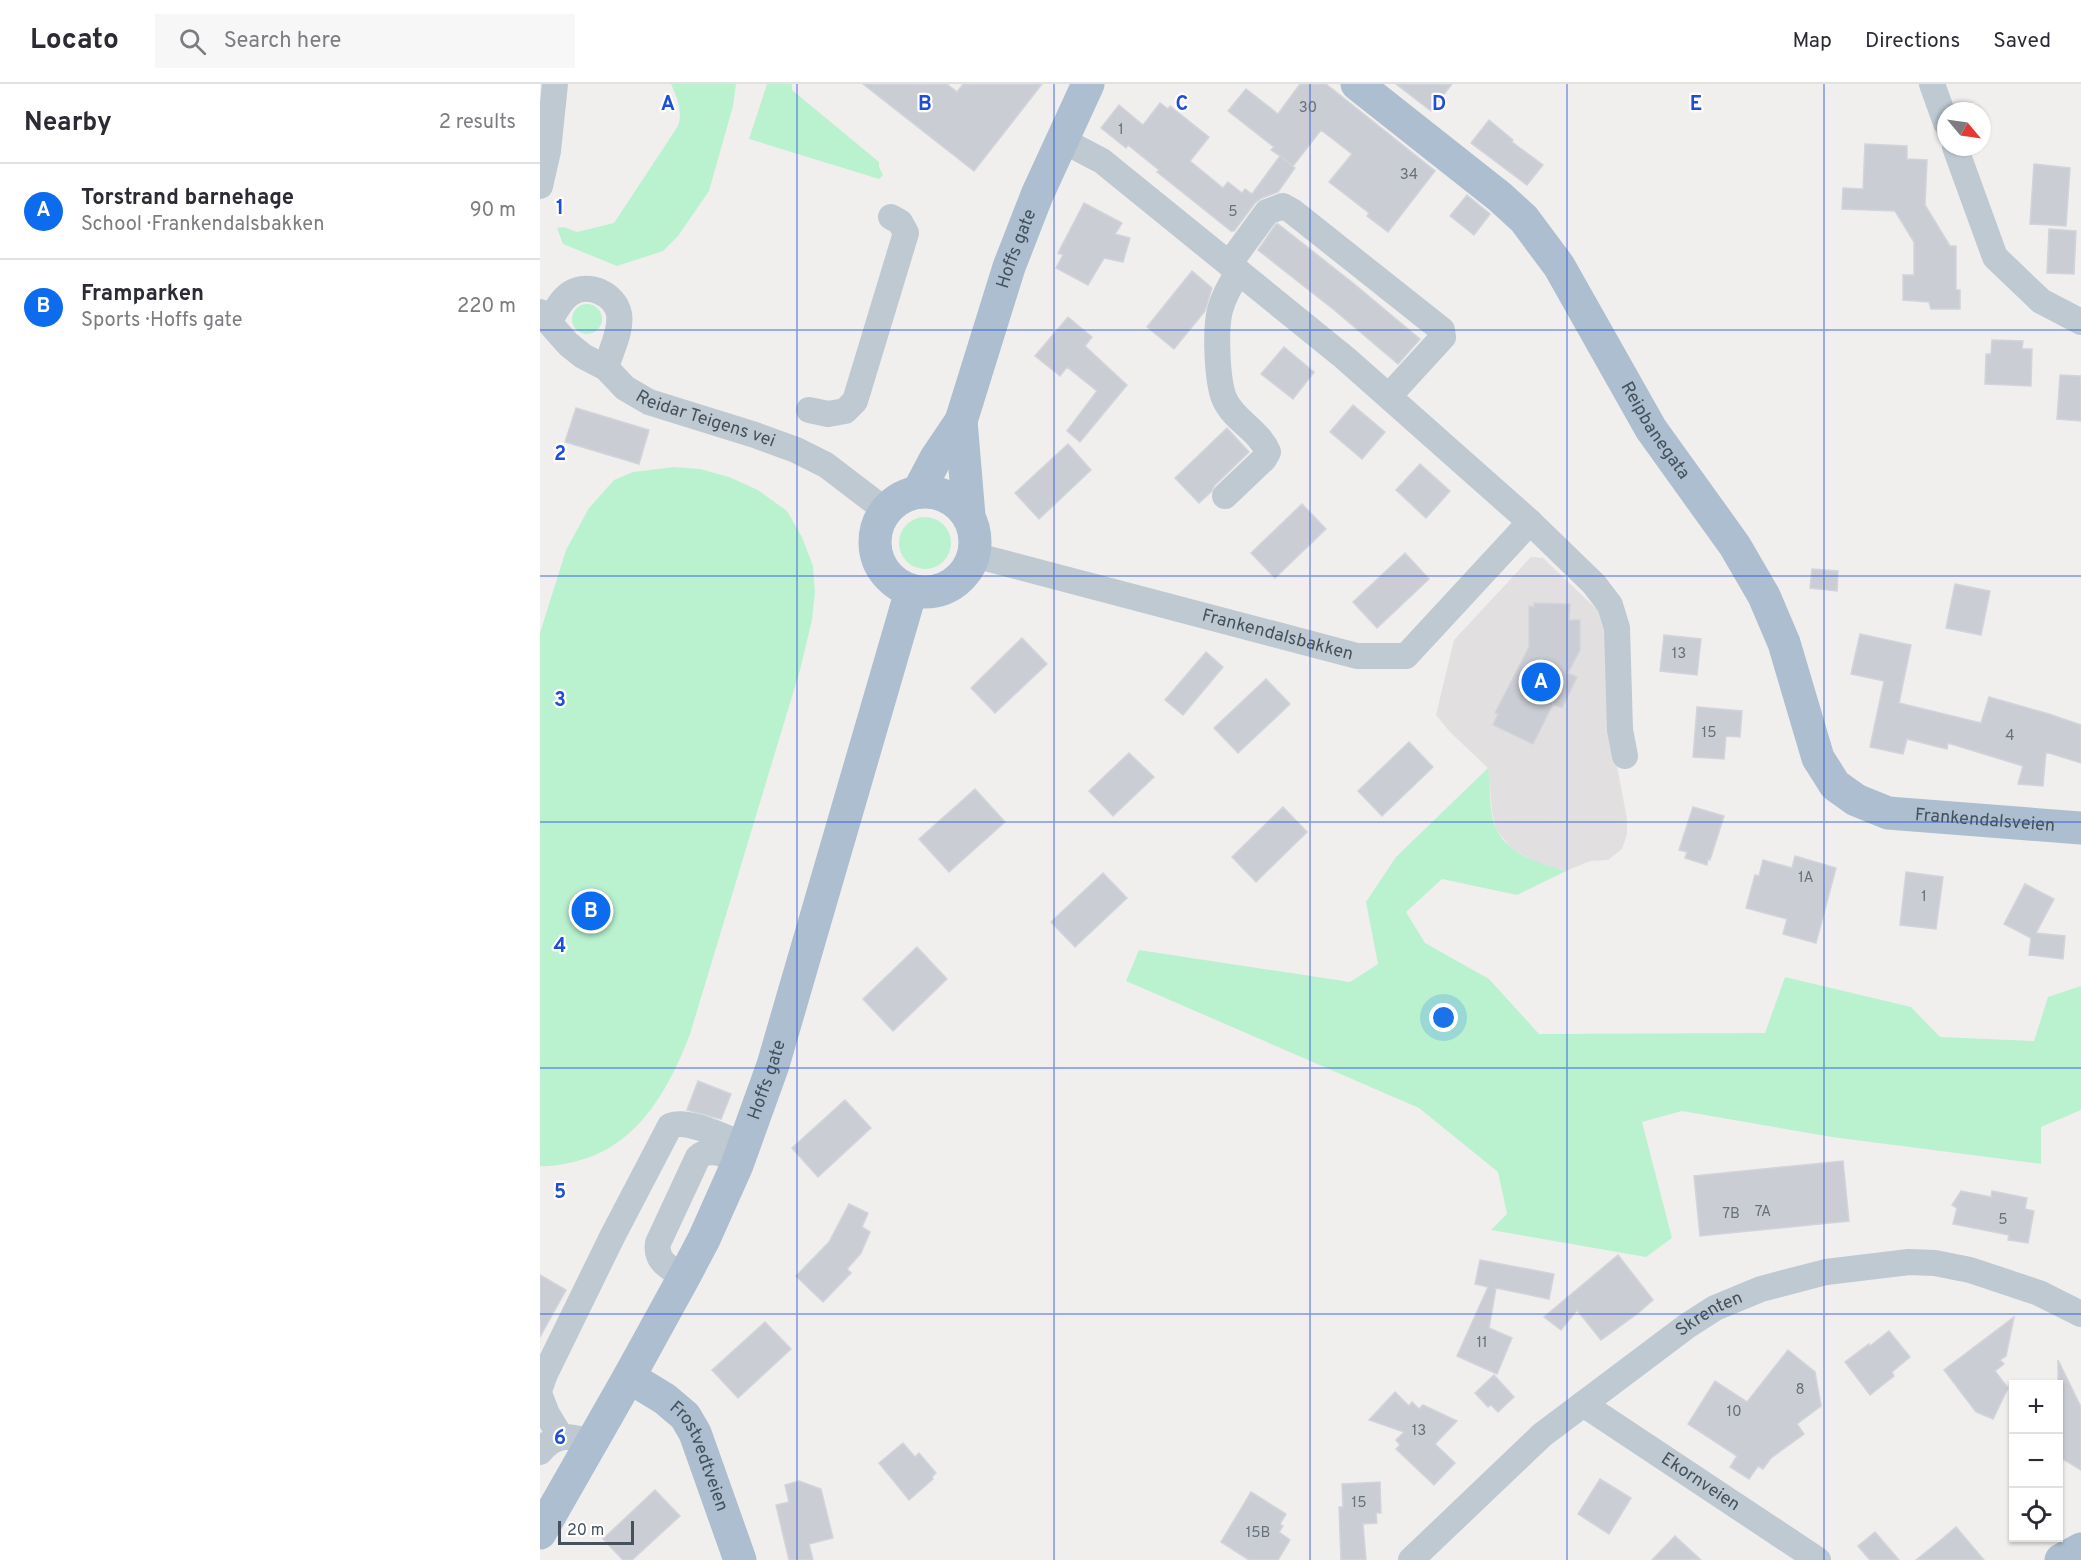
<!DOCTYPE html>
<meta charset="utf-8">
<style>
body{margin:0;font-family:Overpass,sans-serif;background:#f7f7f7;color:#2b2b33}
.controls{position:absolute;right:18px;bottom:18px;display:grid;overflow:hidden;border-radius:0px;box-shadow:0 2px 4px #0004}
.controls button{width:54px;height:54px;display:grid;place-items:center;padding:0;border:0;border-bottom:2px solid #e1e1e2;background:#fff;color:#2b2b33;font:30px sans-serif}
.compass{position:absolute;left:1397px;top:18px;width:54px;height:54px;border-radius:50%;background:#fff;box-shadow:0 2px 4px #0004;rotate:119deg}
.scale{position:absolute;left:18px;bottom:15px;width:76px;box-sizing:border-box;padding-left:6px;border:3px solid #45525d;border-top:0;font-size:16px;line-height:21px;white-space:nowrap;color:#45525d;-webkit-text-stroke:4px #fff;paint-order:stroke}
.you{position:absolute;left:904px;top:934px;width:21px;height:21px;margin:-15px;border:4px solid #fff;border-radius:50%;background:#1a73e8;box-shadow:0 0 0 9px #1a73e833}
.badge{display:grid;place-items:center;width:39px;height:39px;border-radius:50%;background:#0d6ced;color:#fff;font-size:20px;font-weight:700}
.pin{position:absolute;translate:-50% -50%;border:3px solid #fff;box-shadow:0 2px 6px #0006}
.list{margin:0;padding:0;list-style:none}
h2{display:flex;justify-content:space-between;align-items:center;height:78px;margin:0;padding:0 24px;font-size:26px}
h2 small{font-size:20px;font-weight:400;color:#7c7c81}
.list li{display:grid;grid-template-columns:39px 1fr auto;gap:18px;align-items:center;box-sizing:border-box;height:96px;padding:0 24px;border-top:2px solid #e1e1e2}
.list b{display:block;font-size:22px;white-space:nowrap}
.list p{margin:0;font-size:20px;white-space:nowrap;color:#7c7c81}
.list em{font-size:20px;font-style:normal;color:#7c7c81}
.icon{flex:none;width:33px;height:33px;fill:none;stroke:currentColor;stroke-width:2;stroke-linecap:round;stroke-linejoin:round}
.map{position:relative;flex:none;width:1541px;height:1476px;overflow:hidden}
header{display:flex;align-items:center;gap:36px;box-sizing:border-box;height:84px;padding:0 30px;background:#fff;border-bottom:2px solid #e1e1e2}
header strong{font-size:28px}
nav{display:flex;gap:33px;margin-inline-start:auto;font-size:21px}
.search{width:420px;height:54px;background:#f7f7f7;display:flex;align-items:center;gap:15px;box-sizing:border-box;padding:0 21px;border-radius:0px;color:#7c7c81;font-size:22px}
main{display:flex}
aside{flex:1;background:#fff}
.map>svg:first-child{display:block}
.education{fill:#e2dfe0}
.green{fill:#baf2d0}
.building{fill:#cacdd4;stroke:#d2d4db;stroke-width:1.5}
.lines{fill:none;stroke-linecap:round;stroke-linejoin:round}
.minor{stroke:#bec9d2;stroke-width:26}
.major{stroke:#acbecf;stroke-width:33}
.grid{fill:none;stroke:#1d4ed8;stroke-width:1.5;stroke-opacity:0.55}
.labels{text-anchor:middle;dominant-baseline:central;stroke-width:4.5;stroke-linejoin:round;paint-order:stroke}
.number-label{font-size:15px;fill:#66717b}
.street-label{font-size:18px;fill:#45525d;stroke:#fff}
.grid-label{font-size:20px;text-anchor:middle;font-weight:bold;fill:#1d4ed8;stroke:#fff;stroke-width:4.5;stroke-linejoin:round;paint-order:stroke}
</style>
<header>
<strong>Locato</strong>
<div class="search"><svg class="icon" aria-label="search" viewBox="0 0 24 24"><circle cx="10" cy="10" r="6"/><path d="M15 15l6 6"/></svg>Search here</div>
<nav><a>Map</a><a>Directions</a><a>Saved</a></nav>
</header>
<main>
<aside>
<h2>Nearby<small>2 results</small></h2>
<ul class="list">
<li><span class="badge">A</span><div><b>Torstrand barnehage</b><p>School · Frankendalsbakken</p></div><em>90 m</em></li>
<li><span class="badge">B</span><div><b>Framparken</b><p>Sports · Hoffs gate</p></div><em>220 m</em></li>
</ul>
</aside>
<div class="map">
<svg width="1541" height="1476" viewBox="0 0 1541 1476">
<rect width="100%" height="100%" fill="#f1eeee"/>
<!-- education -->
<path class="education" d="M 991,473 L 1003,474 L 1069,537 L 1075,671 L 1087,735 L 1087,750 L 1082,765 L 1068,776 L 1050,777 L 1026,787 L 996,778 L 971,764 L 956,745 L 952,728 L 948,684 L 910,648 L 896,631 L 914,556 Z"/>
<!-- green -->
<path class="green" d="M 131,0 L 196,0 L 193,22 L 169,107 L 138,152 L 123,167 L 77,182 L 23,160 L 17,144 L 24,143 L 37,148 L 74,139 L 138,42 C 143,28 137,13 131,0 Z
M 227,0 L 252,0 L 252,6 L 339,78 L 339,83 L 343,91 L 339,95 L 209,55 Z
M32 235a15 15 0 1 1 30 0a15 15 0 1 1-30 0Z
M 134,383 L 160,385 L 189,393 L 218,406 L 247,427 L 262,453 L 273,482 L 275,508 L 272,536 L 260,586 L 150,950 C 129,1005 98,1062 37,1077 C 25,1080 12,1083 0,1082 L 0,549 L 26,466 L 49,424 L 74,396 L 93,388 Z
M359 459a26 26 0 1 1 52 0a26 26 0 1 1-52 0Z
M 948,684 C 951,702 948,727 956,744 C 968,771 1000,779 1026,787 L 977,811 L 902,795 L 866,828 L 885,859 L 949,895 L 999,950 L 1225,949 L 1245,893 L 1371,923 L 1400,953 L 1494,957 L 1508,913 L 1541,902 L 1541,1026 L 1501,1043 L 1501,1080 L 1292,1053 L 1142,1027 L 1102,1038 L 1132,1154 L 1106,1173 L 951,1146 L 967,1130 L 958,1088 L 879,1024 L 586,897 L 599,866 L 810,898 L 838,880 L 826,818 L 856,773 Z"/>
<!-- building -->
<path class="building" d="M 323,0 L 407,0 L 417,8 L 423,0 L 502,0 L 434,87 Z
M 760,0 L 786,0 L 895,87 L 848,148 L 827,132 L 829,129 L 789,98 L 812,70 L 781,46 L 753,82 L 741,73 L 755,84 L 738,108 L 722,114 L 715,119 L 694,147 L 691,147 L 617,88 L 619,86 L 588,61 L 586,64 L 561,44 L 579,21 L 603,41 L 620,19 L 628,25 L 630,22 L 669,53 L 650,77 L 683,104 L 688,98 L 702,109 L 705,105 L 712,110 L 740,72 L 731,66 L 734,63 L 688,27 L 706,5 L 738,30 Z
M 856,0 L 912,0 L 891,27 Z
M 949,36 L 973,56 L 972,58 L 1003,81 L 987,101 L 931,59 Z
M 1325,60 L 1367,62 L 1367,75 L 1387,76 L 1385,121 L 1410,162 L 1416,162 L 1416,206 L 1420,206 L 1420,225 L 1391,225 L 1389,218 L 1363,216 L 1363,191 L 1374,191 L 1374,158 L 1355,127 L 1302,125 L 1303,104 L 1323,105 Z
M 1494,80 L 1530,84 L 1526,142 L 1490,140 Z
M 927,111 L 950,130 L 934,151 L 910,132 Z
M 544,119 L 582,139 L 575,150 L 590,154 L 583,178 L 564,174 L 548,201 L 516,184 L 523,171 L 518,169 Z
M 736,140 L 738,140 L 813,199 L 880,255 L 858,280 L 793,225 L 718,166 Z
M 1509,145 L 1536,147 L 1534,190 L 1507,189 Z
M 652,187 L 672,204 L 665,227 L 634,265 L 607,243 Z
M 528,233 L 552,253 L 545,262 L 587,301 L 540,358 L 527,347 L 557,307 L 527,283 L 520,292 L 495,272 Z
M 1452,256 L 1483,257 L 1482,265 L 1492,265 L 1491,302 L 1445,300 L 1446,270 L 1451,270 Z
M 744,263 L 774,288 L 753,315 L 721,290 Z
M 1520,291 L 1541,292 L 1541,337 L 1517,335 Z
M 813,321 L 845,348 L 822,375 L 790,348 Z
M 36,324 L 109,346 L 99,380 L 25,358 Z
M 687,344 L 709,368 L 675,401 L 671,408 L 659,419 L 635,394 Z
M 528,360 L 551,386 L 499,435 L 475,409 Z
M 880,380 L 910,407 L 886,434 L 856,406 Z
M 762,420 L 786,445 L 735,494 L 711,469 Z
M 865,469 L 889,495 L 837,544 L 813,518 Z
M 1272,485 L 1298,487 L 1297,507 L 1270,504 Z
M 1415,500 L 1450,507 L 1441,551 L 1406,544 Z
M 994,519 L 1030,520 L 1029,536 L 1040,536 L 1040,566 L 1028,589 L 1037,593 L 1022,624 L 1013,620 L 993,660 L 953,641 L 958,630 L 955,629 L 989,563 L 989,522 L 994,523 Z
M 1320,550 L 1371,561 L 1359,619 L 1441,639 L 1449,613 L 1509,630 L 1541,641 L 1541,679 L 1506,668 L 1503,702 L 1478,700 L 1483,682 L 1408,659 L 1407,665 L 1367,655 L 1363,670 L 1330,663 L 1344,597 L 1311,590 Z
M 1124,551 L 1161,555 L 1157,591 L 1120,587 Z
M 482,554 L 507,580 L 455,629 L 431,604 Z
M 666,568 L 683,583 L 643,631 L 625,616 Z
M 726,595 L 750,620 L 698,669 L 674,644 Z
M 1157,623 L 1202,627 L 1200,653 L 1186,652 L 1184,675 L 1153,673 Z
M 869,658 L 893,683 L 842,732 L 818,707 Z
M 589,669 L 614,693 L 573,732 L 549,707 Z
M 435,705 L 465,738 L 409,788 L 379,755 Z
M 743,723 L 767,748 L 716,798 L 692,773 Z
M 1153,723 L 1184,732 L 1170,776 L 1168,775 L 1167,781 L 1145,774 L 1147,768 L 1139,766 Z
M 1255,772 L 1296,784 L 1276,859 L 1243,850 L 1247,835 L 1206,824 L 1215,791 L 1219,792 L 1223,776 L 1252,784 Z
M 1366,788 L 1403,793 L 1396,845 L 1360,841 Z
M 563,789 L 587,814 L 535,863 L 511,838 Z
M 1485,800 L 1514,815 L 1496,849 L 1525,852 L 1523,875 L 1489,871 L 1491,854 L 1464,840 Z
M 377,863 L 407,895 L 353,947 L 323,915 Z
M 158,997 L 191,1010 L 181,1035 L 147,1026 Z
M 305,1016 L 331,1044 L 278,1093 L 252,1064 Z
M 1303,1077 L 1309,1137 L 1160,1152 L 1154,1092 Z
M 1421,1107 L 1451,1113 L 1452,1107 L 1487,1114 L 1485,1125 L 1494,1127 L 1488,1159 L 1468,1156 L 1469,1151 L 1413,1140 L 1417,1124 L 1412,1121 Z
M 309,1120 L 328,1129 L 322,1143 L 330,1148 L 321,1169 L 307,1185 L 311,1189 L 283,1218 L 256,1192 L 289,1158 Z
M 1078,1171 L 1113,1216 L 1097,1230 L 1061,1256 L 1037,1226 L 1021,1246 L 1004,1233 Z
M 940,1176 L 1014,1190 L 1009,1215 L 956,1204 L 949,1244 L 972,1254 L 957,1290 L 917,1272 L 948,1203 L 935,1200 Z
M 0,1191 L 26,1206 L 0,1253 Z
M 1474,1233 L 1466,1272 L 1460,1276 L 1464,1280 L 1455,1287 L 1468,1304 L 1453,1335 L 1436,1328 L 1404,1286 Z
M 225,1238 L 251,1265 L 198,1314 L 172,1286 Z
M 1349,1247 L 1370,1273 L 1352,1288 L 1354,1292 L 1330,1311 L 1305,1278 L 1329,1260 L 1330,1262 Z
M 1248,1266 L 1275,1288 L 1281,1322 L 1257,1340 L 1264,1350 L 1231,1374 L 1223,1385 L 1218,1382 L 1209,1395 L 1190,1383 L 1197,1372 L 1148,1340 L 1175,1297 L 1207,1318 Z
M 1518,1276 L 1541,1323 L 1541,1386 L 1518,1372 Z
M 954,1291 L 974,1313 L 958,1328 L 951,1321 L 948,1323 L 935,1309 Z
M 855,1308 L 869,1322 L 872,1318 L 879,1325 L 883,1321 L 917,1337 L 895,1360 L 915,1379 L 894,1401 L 856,1365 L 860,1361 L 856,1356 L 864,1348 L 829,1336 Z
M 363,1359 L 375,1373 L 379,1369 L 396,1389 L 392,1393 L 393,1395 L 369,1416 L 339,1379 Z
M 1060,1395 L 1091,1414 L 1069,1450 L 1038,1430 Z
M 259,1397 L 281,1405 L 293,1454 L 269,1460 L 273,1476 L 249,1476 L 236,1421 L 249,1418 L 245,1401 Z
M 840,1398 L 841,1429 L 836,1429 L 837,1439 L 823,1440 L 826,1476 L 801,1476 L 799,1423 L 803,1423 L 802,1400 Z
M 115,1406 L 140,1432 L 92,1476 L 83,1476 L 63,1455 Z
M 711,1408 L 746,1430 L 740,1440 L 743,1442 L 739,1448 L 750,1456 L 738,1476 L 709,1476 L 681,1458 Z
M 1416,1443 L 1444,1476 L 1376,1476 L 1402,1455 Z
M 1335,1448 L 1359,1476 L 1330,1476 L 1318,1462 Z
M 1135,1452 L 1161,1476 L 1112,1476 Z"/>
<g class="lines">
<!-- minor -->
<g class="minor">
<path d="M 1392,0 L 1406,39"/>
<path d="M 522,56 L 562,77 L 805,274 L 990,438 L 1054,500 L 1070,521 L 1077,544 L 1080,646 L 1085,672"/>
<path d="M 1415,63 L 1455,173 L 1501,217 L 1541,238"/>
<path d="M 0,102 L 8,67 L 15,0"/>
<path d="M 689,180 L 727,128 L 743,122 L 752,127 L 902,246 L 903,253 L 849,312"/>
<path id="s1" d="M 0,228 L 28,260 L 43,272 L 66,284 L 85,304 L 109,318 L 215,351 L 256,366 L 286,381 L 345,426"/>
<path d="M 9,238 C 15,228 21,215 31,209 C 49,198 75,210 79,230 C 82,247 70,268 66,284"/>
<path d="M 269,326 L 288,330 L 305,327 L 315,317 L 366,149 L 360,138 L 351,133"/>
<path d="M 685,412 L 724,375 L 728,368 C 719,346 693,336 684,314 C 677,296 675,245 680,226 C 684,212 691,199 699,188"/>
<path id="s2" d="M 434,471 L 817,572 L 866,572 L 990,438"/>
<path d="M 144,1193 C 130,1184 115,1178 118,1159 L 158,1073 C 169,1063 185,1071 199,1075"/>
<path d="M 0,1304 L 5,1290 L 72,1153 L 130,1042 C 147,1034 186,1054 204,1061"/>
<path d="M 0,1312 L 7,1330 L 21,1353"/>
<path id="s3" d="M 1043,1320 L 1278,1476"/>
<path d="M 0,1368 C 16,1348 30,1351 52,1359"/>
<path id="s4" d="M 871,1476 L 1002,1351 L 1147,1242 L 1175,1224 L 1221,1205 L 1286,1188 L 1369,1178 L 1395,1179 L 1430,1186 L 1499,1209 L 1541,1230"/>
</g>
<!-- major -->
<g class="major">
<path id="s5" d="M 817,0 L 960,113 L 984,135 L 1019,182 L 1111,345 L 1195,462 L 1224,512 L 1244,559 L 1278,674 L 1295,701 L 1316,716 L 1348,729 L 1541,744"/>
<path d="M 421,337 L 429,432"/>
<circle cx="385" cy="458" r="50"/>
<path id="s6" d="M 378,408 L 396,374 L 421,337 L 469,183 L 497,111 L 548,0"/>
<path id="s7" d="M 89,1293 L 125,1315 L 145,1332 L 155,1349 L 200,1476"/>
<path id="s8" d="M 0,1449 L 89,1293 L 144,1193 L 164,1155 L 197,1081 L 233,981 L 371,507"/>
<path d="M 1521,1476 L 1541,1465"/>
</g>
</g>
<!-- grid -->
<path class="grid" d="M 257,0 L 257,1476M 514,0 L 514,1476M 770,0 L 770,1476M 1027,0 L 1027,1476M 1284,0 L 1284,1476M 0,246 L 1541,246M 0,492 L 1541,492M 0,738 L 1541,738M 0,984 L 1541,984M 0,1230 L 1541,1230"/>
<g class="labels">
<!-- number labels -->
<g class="number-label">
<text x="768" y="24">30</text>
<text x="581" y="46">1</text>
<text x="869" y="91">34</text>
<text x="693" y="128">5</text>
<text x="1139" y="570">13</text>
<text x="1169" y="649">15</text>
<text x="1470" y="652">4</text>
<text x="1266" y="794">1A</text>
<text x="1384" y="813">1</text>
<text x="1223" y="1128">7A</text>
<text x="1191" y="1130">7B</text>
<text x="1463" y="1136">5</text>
<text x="942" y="1259">11</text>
<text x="1260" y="1306">8</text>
<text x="1194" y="1328">10</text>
<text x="879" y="1347">13</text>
<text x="819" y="1419">15</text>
<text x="718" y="1449">15B</text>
</g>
<!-- street labels -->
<g class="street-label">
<text stroke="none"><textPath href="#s6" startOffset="264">Hoffs gate</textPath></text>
<text stroke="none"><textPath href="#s1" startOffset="202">Reidar Teigens vei</textPath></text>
<text stroke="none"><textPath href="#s5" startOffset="464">Reipbanegata</textPath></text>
<text stroke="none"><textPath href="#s2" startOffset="314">Frankendalsbakken</textPath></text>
<text stroke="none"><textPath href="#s5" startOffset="1023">Frankendalsveien</textPath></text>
<text stroke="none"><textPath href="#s8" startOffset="508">Hoffs gate</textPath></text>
<text stroke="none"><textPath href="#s4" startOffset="388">Skrenten</textPath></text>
<text stroke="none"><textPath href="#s7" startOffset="111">Frostvedtveien</textPath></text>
<text stroke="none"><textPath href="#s3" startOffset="141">Ekornveien</textPath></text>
</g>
</g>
<g class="grid-label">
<text x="128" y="26">A</text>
<text x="385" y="26">B</text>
<text x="642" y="26">C</text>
<text x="899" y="26">D</text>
<text x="1156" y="26">E</text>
<text x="20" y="130">1</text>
<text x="20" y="376">2</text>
<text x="20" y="622">3</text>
<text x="20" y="868">4</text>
<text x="20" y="1114">5</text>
<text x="20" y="1360">6</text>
</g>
</svg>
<div class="controls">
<button>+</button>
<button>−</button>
<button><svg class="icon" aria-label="locate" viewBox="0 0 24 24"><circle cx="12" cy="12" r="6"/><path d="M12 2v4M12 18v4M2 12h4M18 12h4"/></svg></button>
</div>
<svg class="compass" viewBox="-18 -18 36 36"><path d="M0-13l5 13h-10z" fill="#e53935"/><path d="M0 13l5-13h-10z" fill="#7c7c81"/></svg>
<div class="scale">20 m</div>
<div class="you"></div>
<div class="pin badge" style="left:1001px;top:598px">A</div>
<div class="pin badge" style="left:51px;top:827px">B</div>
</div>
</main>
